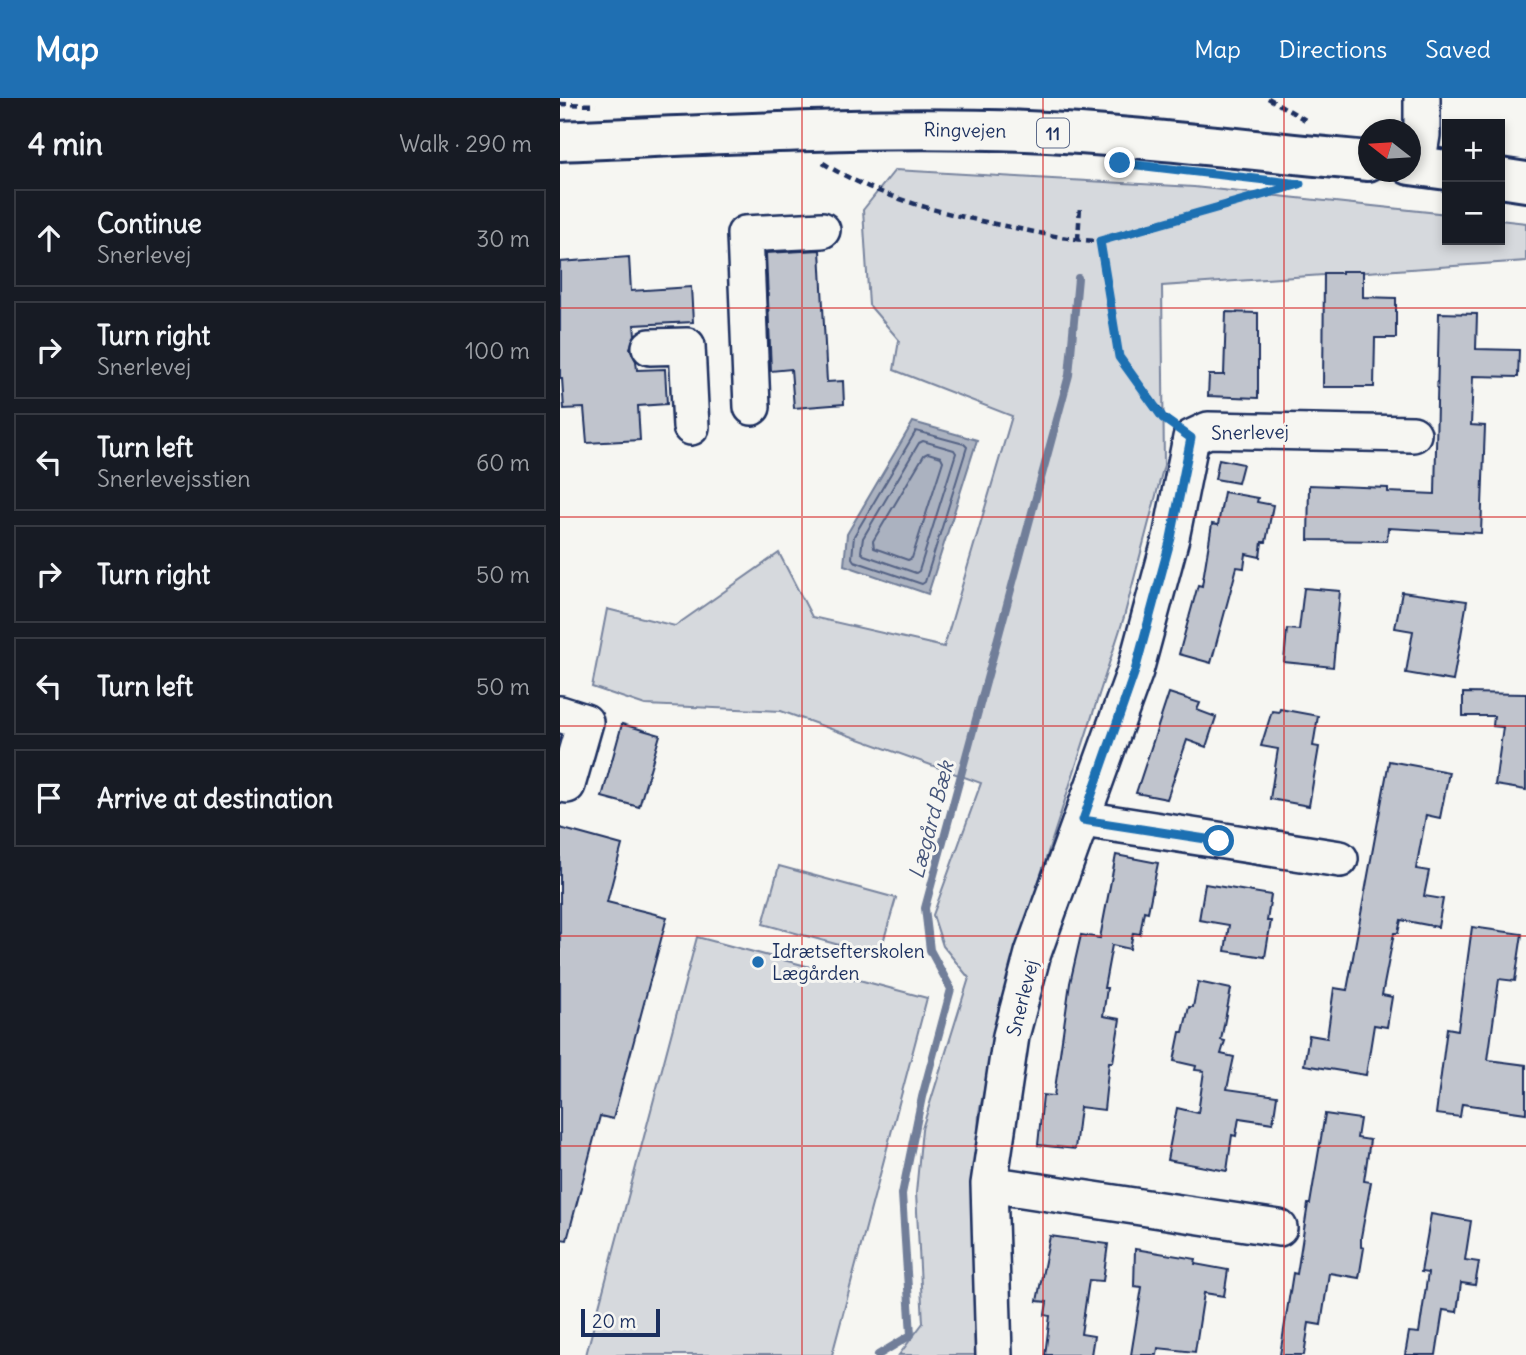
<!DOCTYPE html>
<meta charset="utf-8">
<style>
body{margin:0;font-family:Delius,sans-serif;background:#20242c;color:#f1f3f6}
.controls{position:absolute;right:21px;top:21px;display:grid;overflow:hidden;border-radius:0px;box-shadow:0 4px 10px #0003}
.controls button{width:63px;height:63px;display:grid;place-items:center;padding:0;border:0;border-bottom:2px solid #363941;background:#171b24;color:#f1f3f6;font:35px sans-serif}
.compass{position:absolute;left:798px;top:21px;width:63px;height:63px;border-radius:50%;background:#171b24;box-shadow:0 4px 10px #0003;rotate:287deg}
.scale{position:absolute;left:21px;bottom:18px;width:79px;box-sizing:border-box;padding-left:7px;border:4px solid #1b2f5e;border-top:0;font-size:19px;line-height:24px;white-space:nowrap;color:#1b2f5e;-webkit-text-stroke:5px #f6f6f2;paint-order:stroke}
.stop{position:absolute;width:21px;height:21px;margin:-16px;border:5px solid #1f6fb2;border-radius:50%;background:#fff}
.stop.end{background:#1f6fb2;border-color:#fff;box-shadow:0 2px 7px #0008}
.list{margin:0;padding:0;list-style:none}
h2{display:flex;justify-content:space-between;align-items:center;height:91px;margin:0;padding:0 28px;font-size:30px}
h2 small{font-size:23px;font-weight:400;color:#9ea1a6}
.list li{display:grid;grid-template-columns:46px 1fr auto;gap:21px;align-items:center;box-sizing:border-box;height:98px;margin:0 14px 14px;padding:0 14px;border:2px solid #363941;border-radius:0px}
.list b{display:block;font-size:26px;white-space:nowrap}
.list p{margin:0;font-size:23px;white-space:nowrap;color:#9ea1a6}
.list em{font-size:23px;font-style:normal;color:#9ea1a6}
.icon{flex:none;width:38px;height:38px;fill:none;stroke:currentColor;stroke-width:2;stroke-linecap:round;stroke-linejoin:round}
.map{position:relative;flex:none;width:966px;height:1257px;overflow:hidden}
header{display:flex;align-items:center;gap:42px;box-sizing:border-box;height:98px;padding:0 35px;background:#1f6fb2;color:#fff}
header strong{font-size:33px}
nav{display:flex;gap:38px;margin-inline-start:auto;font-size:24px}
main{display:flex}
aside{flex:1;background:#171b24}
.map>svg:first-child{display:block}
.green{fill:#d6d9dd;stroke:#78849e;stroke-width:2}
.water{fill:#abb2c0;stroke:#717e99;stroke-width:2}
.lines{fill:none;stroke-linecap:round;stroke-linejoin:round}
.shore{stroke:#556385;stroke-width:2}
.stream{stroke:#717e99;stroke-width:8}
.building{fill:#c0c4cd;stroke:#1b2f5e;stroke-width:2}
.minor-casing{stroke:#1b2f5e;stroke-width:40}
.major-casing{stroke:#1b2f5e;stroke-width:44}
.path{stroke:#1b2f5e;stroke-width:4.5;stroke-dasharray:7 5;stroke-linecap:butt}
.minor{stroke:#f6f6f2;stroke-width:35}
.major{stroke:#f6f6f2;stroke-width:38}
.route{stroke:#1f6fb2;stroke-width:9}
.grid{fill:none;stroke:#d62828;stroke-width:2;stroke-opacity:0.55}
.poi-dot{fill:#1f6fb2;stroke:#f6f6f2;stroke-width:2.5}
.labels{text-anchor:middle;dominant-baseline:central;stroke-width:6;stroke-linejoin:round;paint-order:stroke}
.shield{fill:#f6f6f2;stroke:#5d6b8a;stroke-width:2}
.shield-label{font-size:18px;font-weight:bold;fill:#1b2f5e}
.street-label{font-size:19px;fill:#1b2f5e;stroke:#f6f6f2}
.poi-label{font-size:19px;fill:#1b2f5e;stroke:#f6f6f2;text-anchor:start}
.water-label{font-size:21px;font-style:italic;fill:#46567b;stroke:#f6f6f2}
</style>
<header>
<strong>Map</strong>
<nav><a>Map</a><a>Directions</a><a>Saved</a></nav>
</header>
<main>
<aside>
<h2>4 min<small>Walk · 290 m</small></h2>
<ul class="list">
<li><svg class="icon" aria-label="ahead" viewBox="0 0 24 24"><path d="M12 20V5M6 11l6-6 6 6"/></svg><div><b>Continue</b><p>Snerlevej</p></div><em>30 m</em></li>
<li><svg class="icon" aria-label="right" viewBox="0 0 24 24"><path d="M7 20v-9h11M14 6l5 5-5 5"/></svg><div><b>Turn right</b><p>Snerlevej</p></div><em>100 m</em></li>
<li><svg class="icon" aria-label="left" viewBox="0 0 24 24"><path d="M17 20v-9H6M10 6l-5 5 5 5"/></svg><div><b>Turn left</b><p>Snerlevejsstien</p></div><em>60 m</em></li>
<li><svg class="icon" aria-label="right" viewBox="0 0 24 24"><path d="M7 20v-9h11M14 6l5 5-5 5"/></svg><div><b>Turn right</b></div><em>50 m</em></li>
<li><svg class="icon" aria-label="left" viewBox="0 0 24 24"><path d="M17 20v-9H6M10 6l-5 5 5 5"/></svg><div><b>Turn left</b></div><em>50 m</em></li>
<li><svg class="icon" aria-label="arrive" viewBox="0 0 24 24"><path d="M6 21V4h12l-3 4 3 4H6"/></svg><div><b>Arrive at destination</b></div></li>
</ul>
</aside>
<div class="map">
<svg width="966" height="1257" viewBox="0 0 966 1257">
<rect width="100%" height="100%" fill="#f6f6f2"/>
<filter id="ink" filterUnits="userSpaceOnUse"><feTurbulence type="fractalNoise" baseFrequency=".0143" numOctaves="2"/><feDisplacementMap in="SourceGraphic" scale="14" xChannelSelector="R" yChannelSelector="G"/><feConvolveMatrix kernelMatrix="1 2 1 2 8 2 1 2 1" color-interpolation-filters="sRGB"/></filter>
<g filter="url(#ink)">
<!-- green -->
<path class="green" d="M 335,72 L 634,89 L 887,116 L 887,142 L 940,142 L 940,122 L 966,125 L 966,163 L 602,188 L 604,367 L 564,519 L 453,863 L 419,1015 L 413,1161 L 415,1257 L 339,1257 L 363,1225 L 356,1095 L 362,1031 L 409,880 L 383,848 L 373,817 L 421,685 L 221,613 L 85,607 L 32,589 L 47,511 L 115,528 L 219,455 L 252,519 L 384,549 L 452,318 L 334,272 L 339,242 L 309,207 L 303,112 Z
M 219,768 L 336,800 L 319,858 L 203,826 Z
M 137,839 L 367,900 L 272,1257 L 26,1257 Z"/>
<!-- water -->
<path class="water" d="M 353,324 L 417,342 L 368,496 L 284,467 L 287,436 Z"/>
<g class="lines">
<!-- shore -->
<path class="shore" d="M 356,333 L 404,346 L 407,349 L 365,484 L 362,486 L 294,463 L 292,460 L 294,438 Z
M 363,343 L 394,352 L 396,355 L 359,473 L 356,475 L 304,457 L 301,454 L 303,440 L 359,345 Z
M 368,355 L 381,359 L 383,363 L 352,460 L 348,462 L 314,450 L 313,443 L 364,357 Z"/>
<!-- stream -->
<path class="stream" d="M 318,1257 L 351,1237 L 342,1096 L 362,999 L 391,891 L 370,852 L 365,810 L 509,277 L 518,180"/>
</g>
<!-- building -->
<path class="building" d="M 260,152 L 267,284 L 283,283 L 284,306 L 234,310 L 231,271 L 211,273 L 206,155 Z
M 69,159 L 71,193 L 131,189 L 133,224 L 74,227 L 75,237 L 70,250 L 76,263 L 77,272 L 105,271 L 107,306 L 78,308 L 80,342 L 27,345 L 24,310 L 4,311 L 2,280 L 0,280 L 0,164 Z
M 782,173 L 803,173 L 803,199 L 836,200 L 836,240 L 815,240 L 814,289 L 763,289 L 764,175 L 782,175 Z
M 666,214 L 698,215 L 698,300 L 648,298 L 649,277 L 664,277 Z
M 879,215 L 917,216 L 916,251 L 959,252 L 958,279 L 913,278 L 911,327 L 925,328 L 921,435 L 828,430 L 827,443 L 748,442 L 749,387 L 828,390 L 828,394 L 875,396 Z
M 659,361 L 683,366 L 678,385 L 655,381 Z
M 664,394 L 698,400 L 697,404 L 713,407 L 706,444 L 702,444 L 700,459 L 686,456 L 684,470 L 677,469 L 651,565 L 619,556 L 638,487 L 642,488 L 652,426 L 658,427 Z
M 744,490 L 780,493 L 773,569 L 724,564 L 727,531 L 739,532 Z
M 842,494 L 907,503 L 893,583 L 846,575 L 853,533 L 835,530 Z
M 609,595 L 640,605 L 637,612 L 656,619 L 646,649 L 627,642 L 607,701 L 576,695 Z
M 903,595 L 966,596 L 966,692 L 935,687 L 943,629 L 933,628 L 934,618 L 903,618 Z
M 720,611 L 758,618 L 753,648 L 759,649 L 749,708 L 710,701 L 718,651 L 701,648 L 712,613 L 719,614 Z
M 62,626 L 100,637 L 79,709 L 42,699 Z
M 829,663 L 889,674 L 880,720 L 866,717 L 856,771 L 869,773 L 864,798 L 883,801 L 878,829 L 841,822 L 838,835 L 834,835 L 822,897 L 832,899 L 827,929 L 814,927 L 806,977 L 744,967 L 749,937 L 767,940 L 774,890 L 787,892 Z
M 0,730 L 62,747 L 47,804 L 107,819 L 53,1021 L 40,1018 L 7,1142 L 0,1141 Z
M 556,757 L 598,765 L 588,814 L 584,813 L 580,836 L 573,835 L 570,851 L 552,847 L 544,890 L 547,890 L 543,918 L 560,921 L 553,964 L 549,964 L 544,1012 L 520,1009 L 515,1051 L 478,1047 L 483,997 L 494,998 L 510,885 L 521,837 L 540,840 Z
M 645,786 L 711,797 L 707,823 L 711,823 L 705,859 L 665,853 L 669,827 L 639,822 Z
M 912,829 L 962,836 L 955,883 L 939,881 L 928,962 L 966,967 L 966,1015 L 902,1006 L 900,1019 L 876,1016 L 887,930 L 898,932 Z
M 638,884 L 671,891 L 661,942 L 665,943 L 661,956 L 674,959 L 667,991 L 717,998 L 713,1025 L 679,1020 L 676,1038 L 672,1037 L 667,1073 L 607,1062 L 617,1010 L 638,1015 L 644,973 L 635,972 L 636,968 L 614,963 L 620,934 L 623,934 L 629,909 L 633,909 Z
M 765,1016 L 800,1021 L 797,1040 L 810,1042 L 804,1083 L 811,1084 L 801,1139 L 801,1149 L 804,1150 L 799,1180 L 769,1175 L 761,1227 L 749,1225 L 744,1257 L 720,1257 L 733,1175 L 737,1176 L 748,1106 L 750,1106 Z
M 871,1116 L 911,1123 L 905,1162 L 919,1164 L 915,1187 L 901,1185 L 897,1214 L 883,1212 L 876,1257 L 845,1257 L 849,1234 L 859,1235 L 868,1175 L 861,1174 Z
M 490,1138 L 548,1146 L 543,1183 L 529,1182 L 521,1236 L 534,1238 L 531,1257 L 485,1257 L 490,1218 L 485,1217 L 487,1204 L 477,1203 Z
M 575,1151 L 636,1161 L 635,1166 L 668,1172 L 664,1198 L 644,1195 L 635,1254 L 598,1250 L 597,1257 L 571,1257 L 582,1189 L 574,1188 Z"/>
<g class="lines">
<!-- minor casing -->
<g class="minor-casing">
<path id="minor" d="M 857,68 L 862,37 L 862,0
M 90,249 L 127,248 L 131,329
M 192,309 L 185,136 L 262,132
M 0,616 L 25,624 L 7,687
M 523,721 L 780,761
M 429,1086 L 719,1130
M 434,1257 L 429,1086 L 451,938 L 473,855 L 575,573 L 611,440 L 631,340 L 648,332 L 853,336"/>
</g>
<!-- major casing -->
<g class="major-casing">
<path id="major" d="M 0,43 C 155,37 310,27 466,33 C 580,38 694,53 808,63
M 850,67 L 887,72
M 940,80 L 966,84"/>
</g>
<!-- path -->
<path class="path" d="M 708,0 L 749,24
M 0,6 L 36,7
M 263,65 C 320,101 389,117 455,130 C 484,136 511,142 540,143 L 727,89
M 518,142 L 520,108
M 540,143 L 559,259 L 608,323"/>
<!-- minor -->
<use href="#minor" class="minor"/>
<!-- major -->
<use href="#major" class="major"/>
</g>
</g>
<g class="lines" filter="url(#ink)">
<!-- route -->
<path class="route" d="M 560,65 L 740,86 L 540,143 L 559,259 L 603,320 L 631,340 L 611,440 L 575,573 L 523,722 L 659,743"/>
</g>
<!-- grid -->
<path class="grid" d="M 242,0 L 242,1257M 483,0 L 483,1257M 724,0 L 724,1257M 0,210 L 966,210M 0,419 L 966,419M 0,628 L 966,628M 0,838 L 966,838M 0,1048 L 966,1048"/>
<!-- markers -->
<circle class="poi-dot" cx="198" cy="864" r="7"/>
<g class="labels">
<!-- shield labels -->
<rect class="shield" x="477" y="20.5" width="32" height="29" rx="5"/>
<g class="shield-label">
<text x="493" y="35">11</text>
</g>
<!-- street labels -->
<g class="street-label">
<text transform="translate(405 32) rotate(1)">Ringvejen</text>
<text transform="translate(690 334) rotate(-1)">Snerlevej</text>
<text transform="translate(462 900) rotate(-76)">Snerlevej</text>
</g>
<!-- poi labels -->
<g class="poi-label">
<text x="212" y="853">Idrætsefterskolen<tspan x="212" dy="22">Lægården</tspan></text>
</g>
<!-- water labels -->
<g class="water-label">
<text transform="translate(371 722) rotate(-75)">Lægård Bæk</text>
</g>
</g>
</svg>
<div class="controls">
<button>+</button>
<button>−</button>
</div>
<svg class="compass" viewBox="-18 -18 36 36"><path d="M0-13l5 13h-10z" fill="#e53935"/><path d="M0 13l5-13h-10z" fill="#9ea1a6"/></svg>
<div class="scale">20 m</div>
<div class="stop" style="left:659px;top:743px"></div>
<div class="stop end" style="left:560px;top:65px"></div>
</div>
</main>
